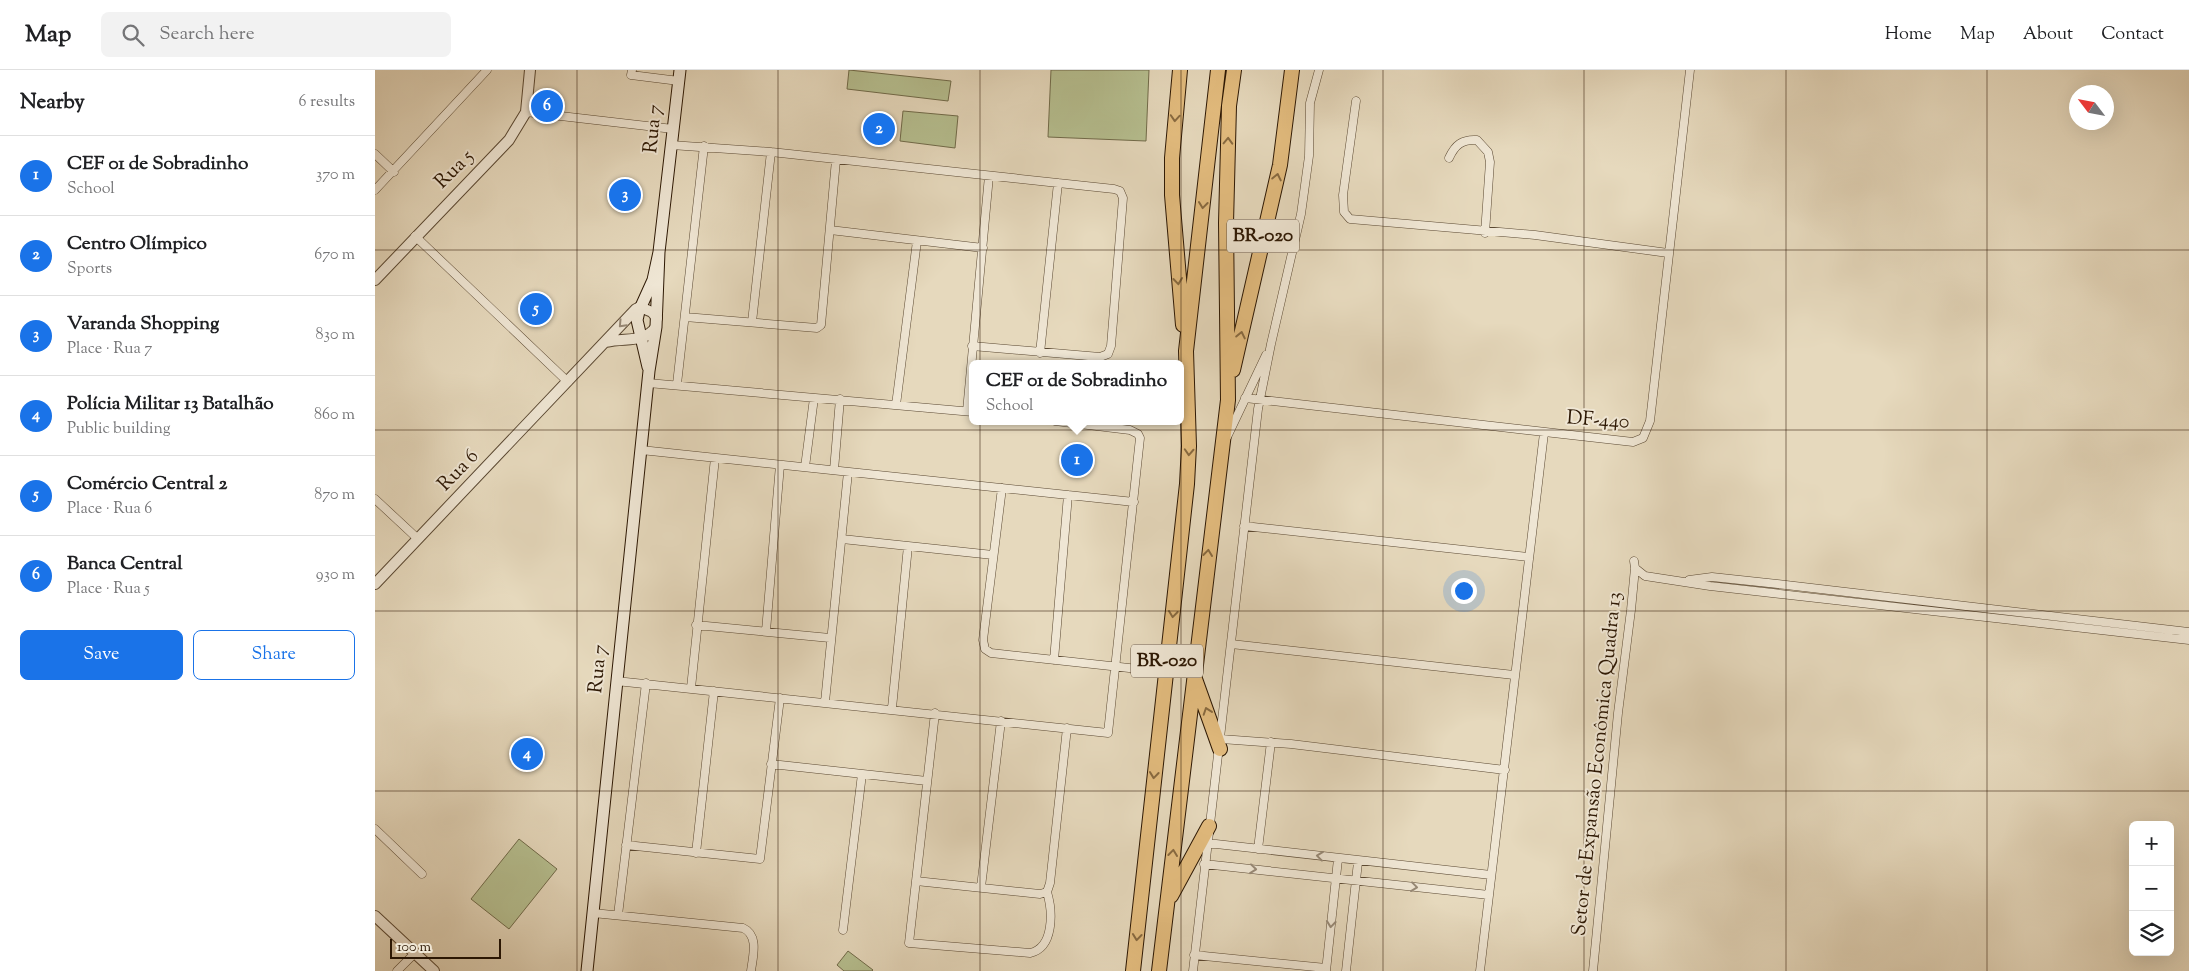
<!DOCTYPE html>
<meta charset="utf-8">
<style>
body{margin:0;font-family:"Sorts Mill Goudy",serif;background:#f2f2f2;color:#202124}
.controls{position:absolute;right:15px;bottom:15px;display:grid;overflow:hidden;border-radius:8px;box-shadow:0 5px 20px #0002}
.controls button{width:45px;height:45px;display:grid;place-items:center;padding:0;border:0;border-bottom:1px solid #e0e0e0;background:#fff;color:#202124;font:25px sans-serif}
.compass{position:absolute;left:1694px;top:15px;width:45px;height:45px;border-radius:50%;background:#fff;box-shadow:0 5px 20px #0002;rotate:302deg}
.scale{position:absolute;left:15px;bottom:12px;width:111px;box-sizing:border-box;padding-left:5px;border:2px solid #2c1703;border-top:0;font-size:14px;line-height:18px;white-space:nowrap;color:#2c1703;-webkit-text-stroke:4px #efe6d4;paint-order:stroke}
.you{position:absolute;left:1088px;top:520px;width:18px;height:18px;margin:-12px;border:4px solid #fff;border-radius:50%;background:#1a73e8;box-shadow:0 0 0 8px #1a73e833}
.badge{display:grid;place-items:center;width:32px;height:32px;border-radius:50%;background:#1a73e8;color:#fff;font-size:16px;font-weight:700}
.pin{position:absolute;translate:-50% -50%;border:2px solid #fff;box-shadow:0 1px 5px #0006}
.popup{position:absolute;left:594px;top:290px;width:215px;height:65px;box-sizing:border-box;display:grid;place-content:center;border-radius:8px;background:#fff;filter:drop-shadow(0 1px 4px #0005);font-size:16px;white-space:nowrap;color:#757577}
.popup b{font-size:19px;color:#202124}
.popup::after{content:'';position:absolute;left:50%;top:100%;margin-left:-10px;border:10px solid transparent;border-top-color:#fff}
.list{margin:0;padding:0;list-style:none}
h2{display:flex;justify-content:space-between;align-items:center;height:65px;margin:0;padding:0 20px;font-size:21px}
h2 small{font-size:16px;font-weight:400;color:#757577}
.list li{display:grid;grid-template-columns:32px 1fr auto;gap:15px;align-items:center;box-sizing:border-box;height:80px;padding:0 20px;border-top:1px solid #e0e0e0}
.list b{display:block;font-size:19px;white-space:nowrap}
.list p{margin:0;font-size:16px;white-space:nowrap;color:#757577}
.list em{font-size:16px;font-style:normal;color:#757577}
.actions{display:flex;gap:10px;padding:15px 20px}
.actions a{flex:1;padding:11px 0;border:1px solid #1a73e8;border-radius:8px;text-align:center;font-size:18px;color:#1a73e8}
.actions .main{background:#1a73e8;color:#fff}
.icon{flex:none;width:28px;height:28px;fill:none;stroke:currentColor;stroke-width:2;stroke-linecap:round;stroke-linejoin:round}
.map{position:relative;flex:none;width:1814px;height:901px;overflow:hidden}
header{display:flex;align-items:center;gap:30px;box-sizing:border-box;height:70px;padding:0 25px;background:#fff;border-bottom:1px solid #e0e0e0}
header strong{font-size:24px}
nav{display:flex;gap:28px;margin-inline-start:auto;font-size:18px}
.search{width:350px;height:45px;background:#f2f2f2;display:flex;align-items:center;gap:12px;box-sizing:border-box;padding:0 18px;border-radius:8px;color:#757577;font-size:19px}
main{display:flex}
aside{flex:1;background:#fff}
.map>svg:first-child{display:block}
.green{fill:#b6bf90;stroke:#716b4a}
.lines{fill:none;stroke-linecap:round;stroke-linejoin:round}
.minor-casing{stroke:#5a4832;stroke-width:9}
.tertiary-casing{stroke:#5a4832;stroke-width:12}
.secondary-casing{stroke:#2c1703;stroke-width:13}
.trunk-casing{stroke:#2c1703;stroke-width:16}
.minor{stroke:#efe6d4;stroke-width:8}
.tertiary{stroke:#efe6d4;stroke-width:10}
.secondary{stroke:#efe6d4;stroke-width:11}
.trunk{stroke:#e3bc7e;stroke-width:14}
.oneway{stroke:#886a40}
.oneway2{stroke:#978976}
.grid{fill:none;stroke:#2c1703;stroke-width:1;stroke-opacity:0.55}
.labels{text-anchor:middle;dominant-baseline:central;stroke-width:4;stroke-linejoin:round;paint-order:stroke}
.shield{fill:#efe6d4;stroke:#665542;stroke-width:1}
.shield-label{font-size:19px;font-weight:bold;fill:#2c1703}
.street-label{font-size:20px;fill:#2c1703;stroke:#efe6d4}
</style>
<header>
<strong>Map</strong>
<div class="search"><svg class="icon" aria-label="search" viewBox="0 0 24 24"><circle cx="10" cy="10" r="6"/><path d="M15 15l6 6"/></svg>Search here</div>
<nav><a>Home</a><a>Map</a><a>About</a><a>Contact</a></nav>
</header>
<main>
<aside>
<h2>Nearby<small>6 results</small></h2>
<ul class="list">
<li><span class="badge">1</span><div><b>CEF 01 de Sobradinho</b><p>School</p></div><em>370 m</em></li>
<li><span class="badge">2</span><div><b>Centro Olímpico</b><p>Sports</p></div><em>670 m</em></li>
<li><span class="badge">3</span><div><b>Varanda Shopping</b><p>Place · Rua 7</p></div><em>830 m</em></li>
<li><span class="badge">4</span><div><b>Polícia Militar 13 Batalhão</b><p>Public building</p></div><em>860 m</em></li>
<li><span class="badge">5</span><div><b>Comércio Central 2</b><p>Place · Rua 6</p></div><em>870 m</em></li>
<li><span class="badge">6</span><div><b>Banca Central</b><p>Place · Rua 5</p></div><em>930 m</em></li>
</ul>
<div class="actions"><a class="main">Save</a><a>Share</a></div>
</aside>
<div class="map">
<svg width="1814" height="901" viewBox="0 0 1814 901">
<rect width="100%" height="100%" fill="#e6d9bd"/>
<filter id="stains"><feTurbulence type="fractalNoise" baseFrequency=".004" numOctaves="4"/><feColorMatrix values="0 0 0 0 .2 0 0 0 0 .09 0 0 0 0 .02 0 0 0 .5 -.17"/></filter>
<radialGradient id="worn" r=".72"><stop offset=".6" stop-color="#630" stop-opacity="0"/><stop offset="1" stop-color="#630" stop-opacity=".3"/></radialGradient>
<!-- green -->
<path class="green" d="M 474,0 L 576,11 L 573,31 L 472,19 Z
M 676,0 L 774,0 L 771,71 L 673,67 Z
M 528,41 L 583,46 L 580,78 L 525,71 Z
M 144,769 L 182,799 L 134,859 L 96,829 Z
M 473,881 L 498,900 L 497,901 L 469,901 L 462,895 Z"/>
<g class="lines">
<!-- minor casing -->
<g class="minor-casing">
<path id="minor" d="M 257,0 L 256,5 L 304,11
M 981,31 L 968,125 L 969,142 L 975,149 L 1160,165 L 1293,183
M 151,42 L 298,59
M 296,75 L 396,82 L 739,119 L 745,121 L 748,128 L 736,276 L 733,284 L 725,287 L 597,276
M 0,84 L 19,102
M 1074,88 C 1080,75 1087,69 1102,70 L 1113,82 L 1115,92 L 1110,163
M 0,120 L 112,0
M 455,160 L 608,178
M 40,166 L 193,312
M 310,247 L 442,258 L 446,255 L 461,90
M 377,252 L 396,82
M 665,283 L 683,113
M 273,313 L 598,342
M 302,314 L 329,76
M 870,328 L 1258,372 L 1268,368 L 1275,351 L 1315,0
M 521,335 L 542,171
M 592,341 L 614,106
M 852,367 L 891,285
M 266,380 L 759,432
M 430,397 L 439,328
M 459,400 L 465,329
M 627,418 L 608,570 L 610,579 L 616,583 L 791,602
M 0,429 L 43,469
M 869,456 L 1153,487
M 467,469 L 618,485
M 1260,498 L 1270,506 L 1335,516 L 1814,570
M 1314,510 L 1337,507 L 1411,515 L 1814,562
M 321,555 L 455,568
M 391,561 L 405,395
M 856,574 L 1139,605
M 679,590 L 693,425
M 241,611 L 733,663 L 765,368 L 763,364 L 755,360 L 680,351
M 316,618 L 340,388
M 450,632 L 473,402
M 517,638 L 533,476
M 560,643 L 534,873 L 655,883 C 679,878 678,842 672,822
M 846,669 L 916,674 L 1130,700
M 396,694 L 552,711
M 0,759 L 47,804
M 832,773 L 1116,805
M 251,775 L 385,789 L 405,628
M 883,779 L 896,672
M 321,783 L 339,621
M 829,794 L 1114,825
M 541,811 L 665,824 L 672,822
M 606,817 L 626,651
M 672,822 L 675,813 L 692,658
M 218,843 L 368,858 C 384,865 378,886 376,901
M 243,845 L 271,613
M 468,860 L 487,704
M 819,885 L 951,898
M 22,901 L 40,883
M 818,901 L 883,339 L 896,274 L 926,144 L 934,86 L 935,33 L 944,0
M 951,901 L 963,789
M 971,901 L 983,792
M 1105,901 L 1169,363
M 1218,901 L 1243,643 L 1256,540 L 1260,498 L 1259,491"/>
</g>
<!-- tertiary casing -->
<g class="tertiary-casing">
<path id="tertiary" d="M 0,210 L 134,70 L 151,42 L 155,0
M 231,272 C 250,267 269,274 281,257
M 0,514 L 261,239 L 265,237 L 277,242 L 282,248
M 0,846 L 59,901"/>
</g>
<!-- secondary casing -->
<g class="secondary-casing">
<path id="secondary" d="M 273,297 L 262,250 L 264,241 L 278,210 L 284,182 L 305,0
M 212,901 L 274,301 L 281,257 L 284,182"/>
</g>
<!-- trunk casing -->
<g class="trunk-casing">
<path id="trunk" d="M 805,0 L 797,88 L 797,125 L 808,255
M 858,300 L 905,95 L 917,0
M 820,609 L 845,679
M 796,826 L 834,756
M 758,901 L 812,414 L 814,376 L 811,281 L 843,0
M 784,901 L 853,330 L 851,153 L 854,36 L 859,0"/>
</g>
<!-- minor -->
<use href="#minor" class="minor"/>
<!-- tertiary -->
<use href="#tertiary" class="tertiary"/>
<!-- secondary -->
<use href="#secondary" class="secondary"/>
<!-- trunk -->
<use href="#trunk" class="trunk"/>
</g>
<!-- one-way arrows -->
<defs><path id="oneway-chevron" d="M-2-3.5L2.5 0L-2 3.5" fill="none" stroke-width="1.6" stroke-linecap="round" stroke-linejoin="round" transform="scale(1.25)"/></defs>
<g class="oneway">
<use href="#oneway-chevron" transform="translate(800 48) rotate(94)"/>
<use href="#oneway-chevron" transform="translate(853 71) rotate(-88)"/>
<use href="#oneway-chevron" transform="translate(902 107) rotate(-78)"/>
<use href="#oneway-chevron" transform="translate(828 135) rotate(97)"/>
<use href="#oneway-chevron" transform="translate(803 211) rotate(84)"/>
<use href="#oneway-chevron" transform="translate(866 265) rotate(-78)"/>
<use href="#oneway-chevron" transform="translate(814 382) rotate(93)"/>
<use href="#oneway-chevron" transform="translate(833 483) rotate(-83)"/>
<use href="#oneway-chevron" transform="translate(798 544) rotate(97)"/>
<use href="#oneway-chevron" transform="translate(832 641) rotate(-109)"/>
<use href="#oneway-chevron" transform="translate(779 705) rotate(96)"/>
<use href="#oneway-chevron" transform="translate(798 783) rotate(-83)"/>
<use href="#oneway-chevron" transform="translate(762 867) rotate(96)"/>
</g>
<g class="oneway2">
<use href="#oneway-chevron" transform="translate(247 254) rotate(133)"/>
<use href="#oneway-chevron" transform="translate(945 786) rotate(-173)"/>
<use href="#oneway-chevron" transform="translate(878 799) rotate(6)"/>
<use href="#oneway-chevron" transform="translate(1039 817) rotate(7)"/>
<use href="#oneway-chevron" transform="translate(956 854) rotate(96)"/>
</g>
<!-- grid -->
<path class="grid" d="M 202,0 L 202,901M 403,0 L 403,901M 605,0 L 605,901M 806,0 L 806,901M 1008,0 L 1008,901M 1209,0 L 1209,901M 1411,0 L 1411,901M 1612,0 L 1612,901M 0,180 L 1814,180M 0,360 L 1814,360M 0,541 L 1814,541M 0,721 L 1814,721"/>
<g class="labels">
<!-- shield labels -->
<g class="shield">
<rect x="852" y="149.5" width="72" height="33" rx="4"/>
<rect x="756" y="574.5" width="72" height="33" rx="4"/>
</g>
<g class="shield-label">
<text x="888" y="166">BR-020</text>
<text x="792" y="591">BR-020</text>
</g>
<!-- street labels -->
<g class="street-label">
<text transform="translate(279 59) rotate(-84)">Rua 7</text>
<text transform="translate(80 100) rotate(-45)">Rua 5</text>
<text transform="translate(1223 351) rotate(4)">DF-440</text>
<text transform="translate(84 401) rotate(-46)">Rua 6</text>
<text transform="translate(224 599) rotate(-84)">Rua 7</text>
<text transform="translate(1223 694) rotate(-84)">Setor de Expansão Econômica Quadra 13</text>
</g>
</g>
<rect width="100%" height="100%" filter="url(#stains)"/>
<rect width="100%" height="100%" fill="url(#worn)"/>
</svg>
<div class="controls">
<button>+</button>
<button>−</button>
<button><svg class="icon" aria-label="layers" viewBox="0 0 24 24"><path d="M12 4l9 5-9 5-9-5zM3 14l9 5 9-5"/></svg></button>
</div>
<svg class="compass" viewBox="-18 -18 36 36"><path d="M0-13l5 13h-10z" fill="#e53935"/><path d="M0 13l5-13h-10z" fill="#757577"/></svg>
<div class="scale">100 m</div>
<div class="you"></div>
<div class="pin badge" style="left:702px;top:390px">1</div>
<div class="popup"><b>CEF 01 de Sobradinho</b>School</div>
<div class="pin badge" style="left:504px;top:59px">2</div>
<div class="pin badge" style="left:250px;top:125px">3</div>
<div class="pin badge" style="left:152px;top:684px">4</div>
<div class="pin badge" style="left:161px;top:239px">5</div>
<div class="pin badge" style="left:172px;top:36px">6</div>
</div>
</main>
